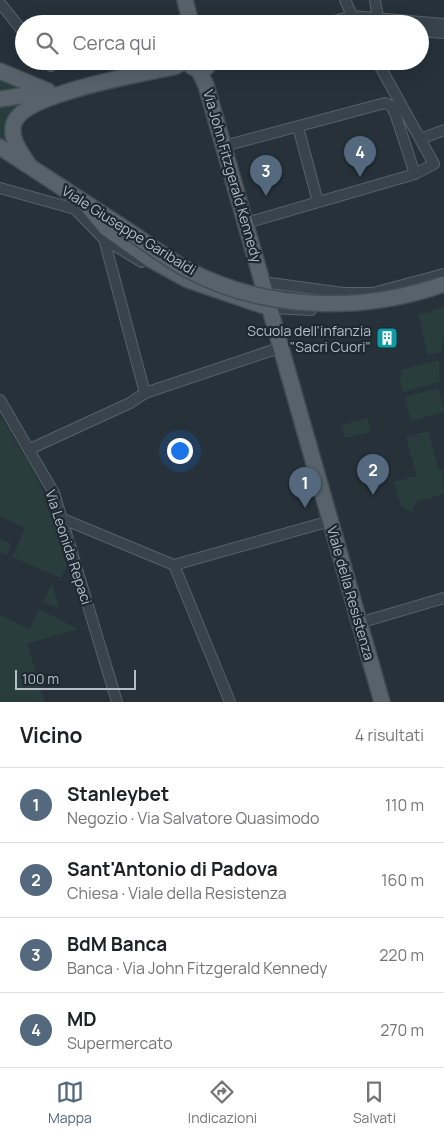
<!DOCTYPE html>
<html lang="it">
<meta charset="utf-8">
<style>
body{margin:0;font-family:Manrope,sans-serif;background:#f2f2f2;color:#202124}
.scale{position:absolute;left:15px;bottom:12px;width:121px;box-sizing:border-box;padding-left:5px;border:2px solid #b5bec6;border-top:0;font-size:14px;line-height:18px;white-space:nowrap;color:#b5bec6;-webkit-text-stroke:4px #1e2830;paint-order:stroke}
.you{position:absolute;left:179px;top:450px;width:18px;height:18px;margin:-12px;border:4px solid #fff;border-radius:50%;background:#1a73e8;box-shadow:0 0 0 8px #1a73e833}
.badge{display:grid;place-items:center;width:32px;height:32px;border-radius:50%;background:#54697e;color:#fff;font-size:16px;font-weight:700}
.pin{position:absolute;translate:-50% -41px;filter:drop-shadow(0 1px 2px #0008)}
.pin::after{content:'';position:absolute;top:26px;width:18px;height:15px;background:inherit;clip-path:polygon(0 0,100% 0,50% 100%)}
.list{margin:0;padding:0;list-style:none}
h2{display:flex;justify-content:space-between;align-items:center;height:65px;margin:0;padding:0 20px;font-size:21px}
h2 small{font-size:16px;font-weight:400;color:#757577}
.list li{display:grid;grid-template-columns:32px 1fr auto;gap:15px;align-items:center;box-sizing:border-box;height:75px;padding:0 20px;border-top:1px solid #e0e0e0}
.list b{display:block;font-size:19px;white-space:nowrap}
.list p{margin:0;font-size:16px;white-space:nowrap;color:#757577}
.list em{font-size:16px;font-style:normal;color:#757577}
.icon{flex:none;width:28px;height:28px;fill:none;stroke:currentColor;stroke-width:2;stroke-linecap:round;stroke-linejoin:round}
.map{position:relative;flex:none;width:444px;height:702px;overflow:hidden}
.search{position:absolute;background:#fff;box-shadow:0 5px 20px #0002;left:15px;right:15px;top:15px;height:55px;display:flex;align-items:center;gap:12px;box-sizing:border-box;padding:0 18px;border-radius:28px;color:#757577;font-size:19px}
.sheet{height:365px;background:#fff}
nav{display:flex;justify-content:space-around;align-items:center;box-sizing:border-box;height:70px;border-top:1px solid #e0e0e0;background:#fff;font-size:14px;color:#757577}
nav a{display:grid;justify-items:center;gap:2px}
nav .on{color:#54697e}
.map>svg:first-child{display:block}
.green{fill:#293e3c}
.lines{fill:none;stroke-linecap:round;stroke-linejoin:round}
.minor-casing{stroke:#576169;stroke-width:12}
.primary-casing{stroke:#424c54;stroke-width:18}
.minor{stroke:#39434b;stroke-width:10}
.primary{stroke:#57626b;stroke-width:15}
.primary-bridge-casing{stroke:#424c54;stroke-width:18;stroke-linecap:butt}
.primary-bridge{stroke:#57626b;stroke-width:15}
.labels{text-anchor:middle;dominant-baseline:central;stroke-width:4.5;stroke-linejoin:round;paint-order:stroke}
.street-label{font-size:14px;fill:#b5bec6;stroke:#1e2830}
.poi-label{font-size:14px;fill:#b5bec6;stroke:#1e2830;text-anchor:end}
</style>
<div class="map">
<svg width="444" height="702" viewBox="0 0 444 702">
<rect width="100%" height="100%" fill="#26313a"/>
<!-- green -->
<path class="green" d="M 0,75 L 27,87 L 0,96 Z
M 26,101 L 12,147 L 0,140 L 0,104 Z
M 444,306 L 444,336 L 441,352 L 428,355 L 418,314 L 427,313 Z
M 439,360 L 440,382 L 403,392 L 400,379 L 401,370 Z
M 438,388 L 444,412 L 411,421 L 405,397 Z
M 0,415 L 39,481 L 48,502 L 67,566 L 61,578 L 12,557 L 25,528 L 0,516 Z
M 367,418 L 371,432 L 345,438 L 342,425 Z
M 428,431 L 439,470 L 442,470 L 444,494 L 415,502 L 412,512 L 401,506 L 394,482 L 417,476 L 406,437 Z
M 0,539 L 11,544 L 7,555 L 0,552 Z
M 52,584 L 59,608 L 58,608 L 43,602 Z
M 39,609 L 78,629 L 27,644 L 45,702 L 0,702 L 0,615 L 29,629 Z"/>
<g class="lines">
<!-- minor casing -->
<g class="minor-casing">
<path id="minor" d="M 345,0 L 356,24
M 375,0 L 378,18
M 0,3 L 24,33
M 323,24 L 352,16 L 444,24
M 420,31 L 444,33
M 47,61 L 51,66
M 208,64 L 221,61
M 298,127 L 318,202
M 420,139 L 444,130
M 224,146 L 385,103 L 391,106 L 395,113 L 415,174
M 0,188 L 75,209 L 104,239 L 142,262
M 246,223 L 415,174 L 434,164 L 377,61
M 104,239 L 145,393
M 263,282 L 343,293 L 373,293 L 444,274
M 270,308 L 311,310
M 0,400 L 54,493 L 117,702
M 30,449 L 130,403 L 145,393 L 282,347
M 63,519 L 174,565 L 330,521
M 174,565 L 230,702
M 359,623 L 444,598"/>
</g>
<!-- primary casing -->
<g class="primary-casing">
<path id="primary" d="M 185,0 L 191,24
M 192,67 L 202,71 L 207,67 L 209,61
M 0,71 L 48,91
M 199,71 L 206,85 L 382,702
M 0,99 L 46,92
M 0,147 L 127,230
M 29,165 C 21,153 9,138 14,123 C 24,93 142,74 174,67 L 186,61
M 85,203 L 106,228 L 148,258 L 188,280 L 270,308"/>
</g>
<!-- minor -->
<use href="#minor" class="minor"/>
<!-- primary -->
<use href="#primary" class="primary"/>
<!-- primary-bridge casing -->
<g class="primary-bridge-casing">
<path id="primary-bridge" d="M 127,230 C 147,243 167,259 188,270 C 266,311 362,313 444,284"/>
</g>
<!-- primary-bridge -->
<use href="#primary-bridge" class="primary-bridge"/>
</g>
<!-- icons -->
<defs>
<g id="building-square" transform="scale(1.125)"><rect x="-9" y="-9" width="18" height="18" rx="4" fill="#0f9aa8" stroke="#1e2830"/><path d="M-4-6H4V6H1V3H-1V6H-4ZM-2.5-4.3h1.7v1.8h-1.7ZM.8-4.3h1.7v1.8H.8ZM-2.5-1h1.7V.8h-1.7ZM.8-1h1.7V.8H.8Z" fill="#fff"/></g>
</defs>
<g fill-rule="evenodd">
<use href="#building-square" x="387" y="338"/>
</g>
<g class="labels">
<!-- street labels -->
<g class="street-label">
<text transform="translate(233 176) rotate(74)">Via John Fitzgerald Kennedy</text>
<text transform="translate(129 230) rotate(32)">Viale Giuseppe Garibaldi</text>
<text transform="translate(69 547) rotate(72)">Via Leonida Repaci</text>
<text transform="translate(351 593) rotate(74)">Viale della Resistenza</text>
</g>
<!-- poi labels -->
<g class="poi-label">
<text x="371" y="330">Scuola dell'infanzia<tspan x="371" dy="16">"Sacri Cuori"</tspan></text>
</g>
</g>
</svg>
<div class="scale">100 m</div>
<div class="you"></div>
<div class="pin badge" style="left:305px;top:508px">1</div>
<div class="pin badge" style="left:373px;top:495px">2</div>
<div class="pin badge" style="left:266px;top:196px">3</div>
<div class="pin badge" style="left:360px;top:177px">4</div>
<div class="search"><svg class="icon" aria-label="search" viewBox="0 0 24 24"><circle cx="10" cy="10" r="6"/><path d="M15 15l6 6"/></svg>Cerca qui</div>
</div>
<section class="sheet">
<h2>Vicino<small>4 risultati</small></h2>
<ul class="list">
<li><span class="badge">1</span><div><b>Stanleybet</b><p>Negozio · Via Salvatore Quasimodo</p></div><em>110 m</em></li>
<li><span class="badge">2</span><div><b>Sant'Antonio di Padova</b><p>Chiesa · Viale della Resistenza</p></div><em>160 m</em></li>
<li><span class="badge">3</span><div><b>BdM Banca</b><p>Banca · Via John Fitzgerald Kennedy</p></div><em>220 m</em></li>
<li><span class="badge">4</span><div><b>MD</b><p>Supermercato</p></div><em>270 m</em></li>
</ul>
</section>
<nav>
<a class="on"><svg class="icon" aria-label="map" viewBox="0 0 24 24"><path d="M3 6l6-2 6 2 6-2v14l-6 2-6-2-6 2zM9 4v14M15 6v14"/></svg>Mappa</a>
<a><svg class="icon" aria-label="directions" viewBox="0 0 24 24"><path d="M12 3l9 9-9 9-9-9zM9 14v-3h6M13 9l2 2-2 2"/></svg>Indicazioni</a>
<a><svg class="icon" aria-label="saved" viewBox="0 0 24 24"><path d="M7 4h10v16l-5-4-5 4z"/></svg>Salvati</a>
</nav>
